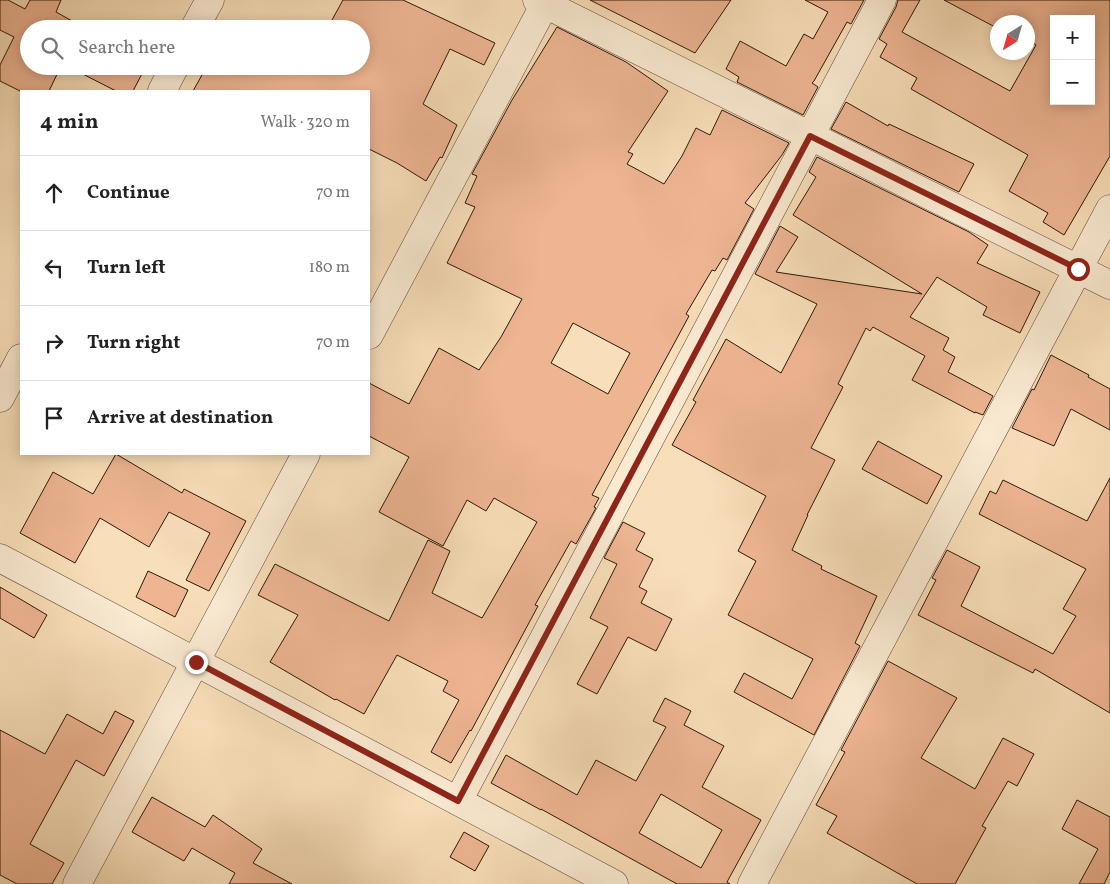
<!DOCTYPE html>
<meta charset="utf-8">
<style>
body{margin:0;font-family:Vollkorn,serif;background:#f2f2f2;color:#222}
.controls{position:absolute;right:15px;top:15px;display:grid;overflow:hidden;border-radius:0px;box-shadow:0 2px 12px #0003}
.controls button{width:45px;height:45px;display:grid;place-items:center;padding:0;border:0;border-bottom:1px solid #e0e0e0;background:#fff;color:#222;font:25px sans-serif}
.compass{position:absolute;left:990px;top:15px;width:45px;height:45px;border-radius:50%;background:#fff;box-shadow:0 2px 12px #0003;rotate:217deg}
.stop{position:absolute;width:15px;height:15px;margin:-11px;border:4px solid #8f2418;border-radius:50%;background:#fff}
.stop.end{background:#8f2418;border-color:#fff;box-shadow:0 1px 5px #0008}
.list{margin:0;padding:0;list-style:none}
h2{display:flex;justify-content:space-between;align-items:center;height:65px;margin:0;padding:0 20px;font-size:21px}
h2 small{font-size:16px;font-weight:400;color:#767676}
.list li{display:grid;grid-template-columns:32px 1fr auto;gap:15px;align-items:center;box-sizing:border-box;height:75px;padding:0 20px;border-top:1px solid #e0e0e0}
.list b{display:block;font-size:19px;white-space:nowrap}
.list em{font-size:16px;font-style:normal;color:#767676}
.icon{flex:none;width:28px;height:28px;fill:none;stroke:currentColor;stroke-width:2;stroke-linecap:round;stroke-linejoin:round}
.map{position:relative;flex:none;width:1110px;height:884px;overflow:hidden}
.search{position:absolute;background:#fff;box-shadow:0 2px 12px #0003;left:20px;top:20px;width:350px;height:55px;display:flex;align-items:center;gap:12px;box-sizing:border-box;padding:0 18px;border-radius:28px;color:#767676;font-size:19px}
.panel{position:absolute;background:#fff;box-shadow:0 2px 12px #0003;left:20px;top:90px;width:350px;height:365px;border-radius:0px}
.map>svg:first-child{display:block}
.building{fill:#eeb593;stroke:#2d1807;fill-rule:evenodd}
.lines{fill:none;stroke-linecap:round;stroke-linejoin:round}
.street-casing{stroke:#604a34;stroke-width:29}
.street{stroke:#faead2;stroke-width:28}
.route{stroke:#8f2418;stroke-width:6}
</style>
<div class="map">
<svg width="1110" height="884" viewBox="0 0 1110 884">
<rect width="100%" height="100%" fill="#f8deb9"/>
<filter id="stains"><feTurbulence type="fractalNoise" baseFrequency=".004" numOctaves="4"/><feColorMatrix values="0 0 0 0 .2 0 0 0 0 .09 0 0 0 0 .02 0 0 0 .5 -.17"/></filter>
<radialGradient id="worn" r=".72"><stop offset=".6" stop-color="#630" stop-opacity="0"/><stop offset="1" stop-color="#630" stop-opacity=".3"/></radialGradient>
<!-- building -->
<path class="building" d="M 0,0 L 8,0 L 25,9 L 30,0 L 61,0 L 56,12 L 81,26 L 80,29 L 29,29 L 29,66 L 61,66 L 49,91 L 20,91 L 0,81 L 0,65 L 14,37 L 0,30 Z
M 343,0 L 403,0 L 495,43 L 484,65 L 450,49 L 423,104 L 457,125 L 442,158 L 440,157 L 426,181 L 397,163 L 369,149 L 369,91 L 193,91 L 207,66 L 361,66 L 361,29 L 327,29 Z
M 590,0 L 731,0 L 695,53 Z
M 805,0 L 864,0 L 851,24 L 847,22 L 814,81 L 812,83 L 818,87 L 803,115 L 737,82 L 739,77 L 726,69 L 740,41 L 786,66 L 804,34 L 813,39 L 828,12 Z
M 898,0 L 920,0 L 902,32 L 1010,91 L 1036,45 L 1028,40 L 1028,22 L 998,22 L 995,27 L 944,0 L 1110,0 L 1110,156 L 1064,235 L 1043,222 L 1048,213 L 1009,191 L 1028,155 L 911,89 L 917,78 L 880,57 L 887,44 L 879,39 L 896,7 ZM 1054,19 L 1091,19 L 1091,101 L 1054,101 Z
M 557,27 L 626,62 L 668,91 L 628,152 L 633,154 L 627,164 L 664,184 L 682,156 L 696,128 L 710,135 L 722,110 L 789,143 L 782,155 L 745,203 L 754,209 L 727,260 L 723,258 L 715,271 L 712,270 L 686,314 L 689,316 L 592,495 L 599,498 L 594,507 L 596,508 L 576,544 L 571,541 L 535,605 L 538,606 L 471,731 L 470,730 L 451,763 L 431,752 L 459,700 L 443,691 L 448,681 L 397,655 L 364,714 L 336,699 L 335,700 L 270,662 L 298,615 L 258,595 L 275,564 L 389,621 L 428,540 L 450,551 L 432,593 L 482,618 L 537,522 L 494,498 L 486,511 L 467,500 L 443,546 L 379,512 L 409,457 L 369,436 L 369,383 L 409,404 L 439,348 L 479,370 L 501,337 L 522,299 L 447,263 L 475,207 L 465,203 L 477,176 L 472,174 L 512,100 ZM 573,323 L 630,353 L 608,394 L 551,363 Z
M 67,66 L 146,66 L 133,91 L 116,91 Z
M 846,102 L 888,126 L 889,124 L 974,164 L 959,192 L 831,129 Z
M 817,157 L 969,232 L 988,245 L 977,263 L 1040,292 L 1020,333 L 983,315 L 987,307 L 937,277 L 910,317 L 949,338 L 943,350 L 955,357 L 948,372 L 993,396 L 983,415 L 975,412 L 975,413 L 912,380 L 925,356 L 873,327 L 870,331 L 866,328 L 838,384 L 843,387 L 811,448 L 835,460 L 807,515 L 808,515 L 792,550 L 822,566 L 821,569 L 877,596 L 855,643 L 860,646 L 814,735 L 734,692 L 744,673 L 792,699 L 813,659 L 728,615 L 756,561 L 738,551 L 766,496 L 672,445 L 696,402 L 693,400 L 726,339 L 781,373 L 817,304 L 755,274 L 780,226 L 798,237 L 776,272 L 922,294 L 793,215 L 816,177 L 809,172 Z
M 1051,355 L 1089,375 L 1088,377 L 1110,389 L 1110,430 L 1071,409 L 1054,446 L 1012,428 L 1032,389 L 1034,390 Z
M 878,441 L 942,476 L 927,504 L 862,469 Z
M 116,454 L 182,493 L 184,489 L 246,521 L 209,591 L 186,580 L 210,533 L 169,512 L 149,547 L 100,518 L 75,563 L 20,533 L 53,472 L 93,494 Z
M 1110,478 L 1110,713 L 1035,669 L 1033,673 L 918,615 L 936,580 L 932,578 L 947,550 L 980,567 L 961,606 L 1053,654 L 1076,616 L 1063,609 L 1086,569 L 979,514 L 990,491 L 996,494 L 1003,480 L 1087,521 Z
M 623,522 L 645,533 L 636,550 L 653,559 L 639,587 L 647,591 L 641,603 L 672,619 L 656,651 L 628,637 L 597,694 L 577,684 L 608,627 L 590,618 L 617,564 L 604,558 Z
M 148,571 L 188,590 L 175,617 L 136,597 Z
M 0,587 L 47,615 L 34,638 L 0,618 Z
M 888,661 L 957,698 L 921,758 L 975,789 L 1003,738 L 1034,754 L 1017,786 L 1008,781 L 982,826 L 986,828 L 955,884 L 917,884 L 827,833 L 837,816 L 816,805 L 845,752 L 841,750 Z
M 665,698 L 691,711 L 684,725 L 724,746 L 702,787 L 761,820 L 727,882 L 730,884 L 677,884 L 541,809 L 541,810 L 491,783 L 506,755 L 577,795 L 596,760 L 636,781 L 666,727 L 653,721 ZM 661,794 L 722,830 L 701,868 L 639,833 Z
M 115,711 L 134,721 L 104,776 L 76,760 L 30,844 L 64,863 L 52,884 L 17,884 L 0,875 L 0,730 L 45,754 L 67,714 L 103,734 Z
M 152,797 L 205,827 L 213,815 L 262,849 L 253,863 L 292,884 L 229,884 L 235,873 L 192,848 L 184,861 L 132,832 Z
M 1077,800 L 1110,817 L 1110,872 L 1104,884 L 1079,884 L 1098,849 L 1062,829 Z
M 464,832 L 489,846 L 475,871 L 450,857 Z"/>
<g class="lines">
<!-- street casing -->
<g class="street-casing">
<path id="street" d="M 537,0 L 1110,285
M 194,29 L 210,0
M 162,91 L 175,66
M 369,335 L 547,0
M 0,398 L 21,358
M 0,558 L 614,884
M 458,801 L 882,0
M 77,884 L 306,454
M 752,884 L 1110,209"/>
</g>
<!-- street -->
<use href="#street" class="street"/>
</g>
<g class="lines">
<!-- route -->
<path class="route" d="M 196,662 L 458,801 L 810,136 L 1078,269"/>
</g>
<rect width="100%" height="100%" filter="url(#stains)"/>
<rect width="100%" height="100%" fill="url(#worn)"/>
</svg>
<div class="controls">
<button>+</button>
<button>−</button>
</div>
<svg class="compass" viewBox="-18 -18 36 36"><path d="M0-13l5 13h-10z" fill="#e53935"/><path d="M0 13l5-13h-10z" fill="#767676"/></svg>
<div class="stop" style="left:1078px;top:269px"></div>
<div class="stop end" style="left:196px;top:662px"></div>
<div class="search"><svg class="icon" aria-label="search" viewBox="0 0 24 24"><circle cx="10" cy="10" r="6"/><path d="M15 15l6 6"/></svg>Search here</div>
<section class="panel">
<h2>4 min<small>Walk · 320 m</small></h2>
<ul class="list">
<li><svg class="icon" aria-label="ahead" viewBox="0 0 24 24"><path d="M12 20V5M6 11l6-6 6 6"/></svg><div><b>Continue</b></div><em>70 m</em></li>
<li><svg class="icon" aria-label="left" viewBox="0 0 24 24"><path d="M17 20v-9H6M10 6l-5 5 5 5"/></svg><div><b>Turn left</b></div><em>180 m</em></li>
<li><svg class="icon" aria-label="right" viewBox="0 0 24 24"><path d="M7 20v-9h11M14 6l5 5-5 5"/></svg><div><b>Turn right</b></div><em>70 m</em></li>
<li><svg class="icon" aria-label="arrive" viewBox="0 0 24 24"><path d="M6 21V4h12l-3 4 3 4H6"/></svg><div><b>Arrive at destination</b></div></li>
</ul>
</section>
</div>
